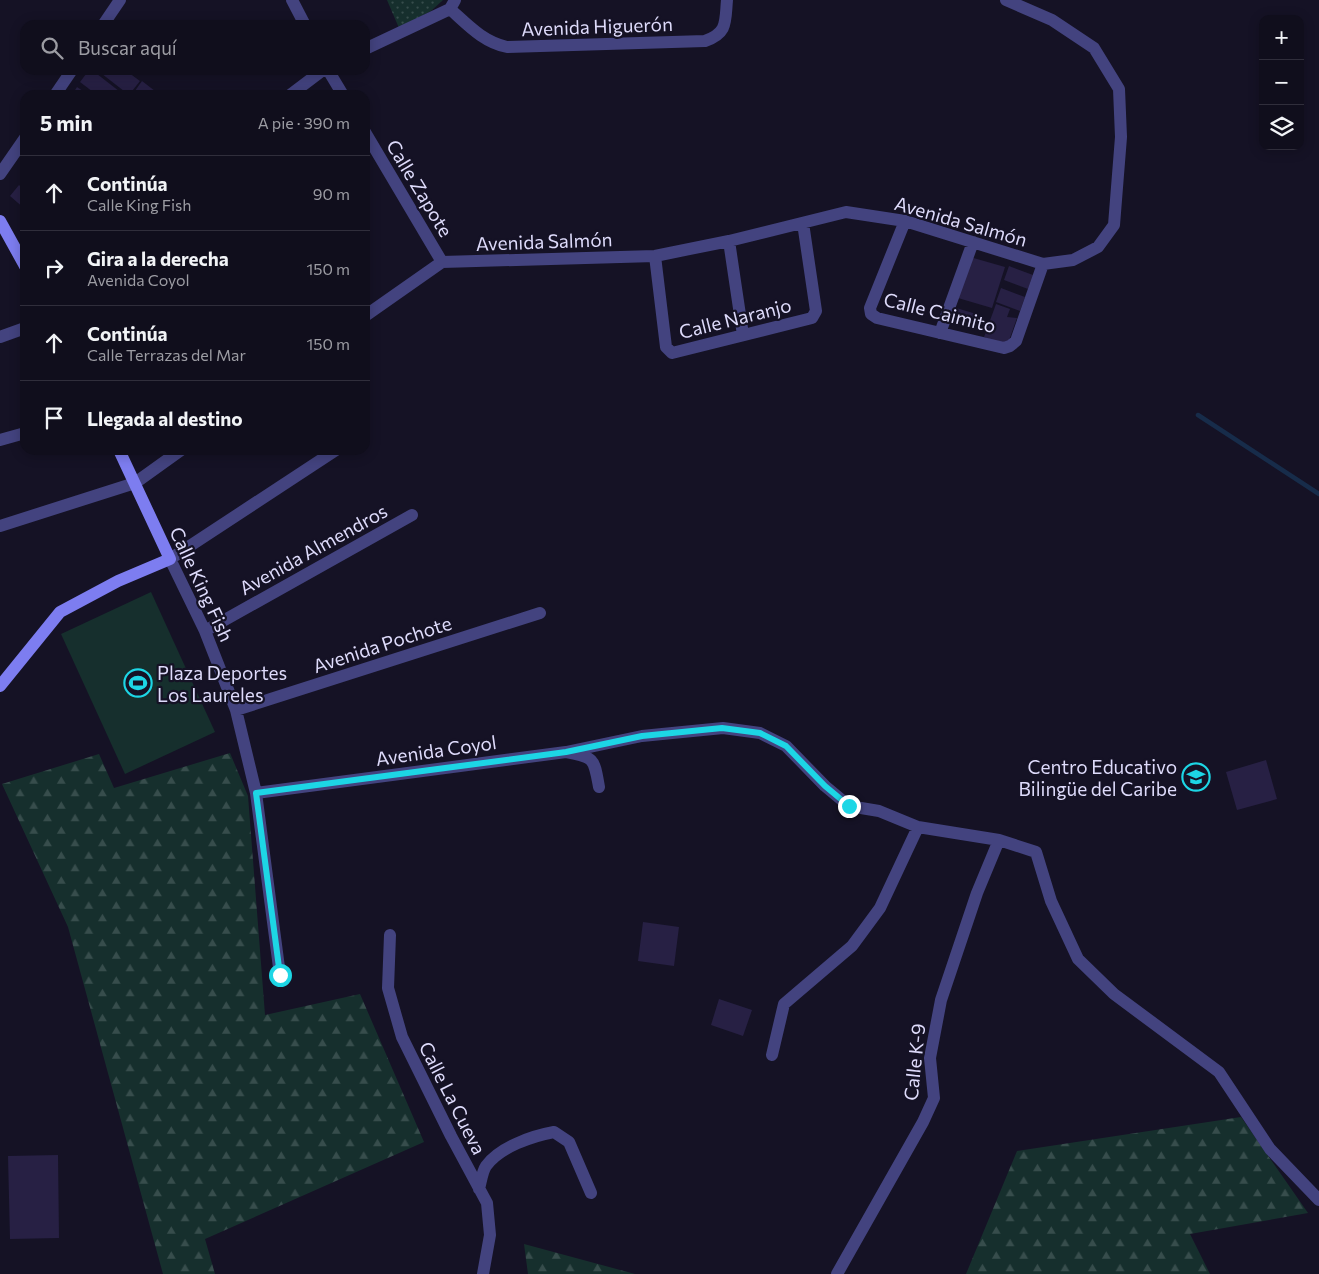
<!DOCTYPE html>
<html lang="es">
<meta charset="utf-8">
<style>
body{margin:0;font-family:Commissioner,sans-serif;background:#1e1c29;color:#f1f3f6}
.controls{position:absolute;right:15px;top:15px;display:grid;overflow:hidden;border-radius:10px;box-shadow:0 2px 12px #0003}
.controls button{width:45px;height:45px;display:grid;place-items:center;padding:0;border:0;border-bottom:1px solid #302e3b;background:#100e1c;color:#f1f3f6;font:25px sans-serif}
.stop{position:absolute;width:15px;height:15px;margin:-11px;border:4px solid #1dd6e5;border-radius:50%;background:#fff}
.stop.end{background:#1dd6e5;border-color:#fff;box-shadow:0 1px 5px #0008}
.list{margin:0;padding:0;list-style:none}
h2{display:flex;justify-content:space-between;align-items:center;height:65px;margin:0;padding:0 20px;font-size:21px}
h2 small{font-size:16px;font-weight:400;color:#9c9ca3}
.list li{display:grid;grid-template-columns:32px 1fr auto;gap:15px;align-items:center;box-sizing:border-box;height:75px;padding:0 20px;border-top:1px solid #302e3b}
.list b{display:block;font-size:19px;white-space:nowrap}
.list p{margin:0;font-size:16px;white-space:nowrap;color:#9c9ca3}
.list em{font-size:16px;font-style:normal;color:#9c9ca3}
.icon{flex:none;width:28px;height:28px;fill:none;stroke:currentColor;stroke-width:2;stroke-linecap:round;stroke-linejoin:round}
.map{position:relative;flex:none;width:1319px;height:1274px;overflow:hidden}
.search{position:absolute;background:#100e1c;box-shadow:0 2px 12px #0003;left:20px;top:20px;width:350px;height:55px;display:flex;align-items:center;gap:12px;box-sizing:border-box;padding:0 18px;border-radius:15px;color:#9c9ca3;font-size:19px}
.panel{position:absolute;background:#100e1c;box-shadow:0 2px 12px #0003;left:20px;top:90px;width:350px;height:365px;border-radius:15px}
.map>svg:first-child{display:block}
.forest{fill:url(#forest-firs)}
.park{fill:url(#park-dots)}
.pitch{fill:#162f2d}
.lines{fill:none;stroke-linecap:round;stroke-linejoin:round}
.stream{stroke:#172c4a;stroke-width:4.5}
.building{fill:#272044}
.street{stroke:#43437f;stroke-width:12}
.secondary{stroke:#7d7df0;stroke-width:12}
.route{stroke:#1dd6e5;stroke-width:6}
.labels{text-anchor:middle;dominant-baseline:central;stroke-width:4.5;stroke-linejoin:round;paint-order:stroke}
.street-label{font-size:19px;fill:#dedbfb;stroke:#151225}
.poi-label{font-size:19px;fill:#dedbfb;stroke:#151225;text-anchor:start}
</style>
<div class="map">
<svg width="1319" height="1274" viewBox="0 0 1319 1274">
<defs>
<pattern id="forest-firs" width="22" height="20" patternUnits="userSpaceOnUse" patternTransform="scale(1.25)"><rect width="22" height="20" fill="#162f2d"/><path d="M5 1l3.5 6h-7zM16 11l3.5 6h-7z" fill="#374d4c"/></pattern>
<pattern id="park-dots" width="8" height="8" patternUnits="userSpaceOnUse" patternTransform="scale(1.25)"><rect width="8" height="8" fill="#162f2d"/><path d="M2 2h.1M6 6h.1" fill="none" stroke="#374d4c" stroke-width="1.8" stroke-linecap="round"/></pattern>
</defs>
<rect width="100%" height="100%" fill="#151225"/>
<!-- forest -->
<path class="forest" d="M 230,753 L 248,796 L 265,1015 L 360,994 L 424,1142 L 205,1239 L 215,1274 L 163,1274 L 68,927 L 2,784 L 99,754 L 114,788 Z
M 1241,1117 L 1308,1213 L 1190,1234 L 1210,1274 L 966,1274 L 1017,1151 Z
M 524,1244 L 635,1274 L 528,1274 Z"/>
<!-- park -->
<path class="park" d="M 387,0 L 443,0 L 431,11 L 399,28 Z"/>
<!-- pitch -->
<path class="pitch" d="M 151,592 L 215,732 L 125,774 L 61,634 Z"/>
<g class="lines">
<!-- stream -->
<path class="stream" d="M 1198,415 L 1319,494"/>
</g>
<!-- building -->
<path class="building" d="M 89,70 L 92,70 L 124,95 L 97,95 L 80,82 Z
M 97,70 L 125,70 L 140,81 L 129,95 Z
M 142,81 L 155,91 L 150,95 L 132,95 Z
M 77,87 L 89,95 L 72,95 Z
M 19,185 L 25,191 L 25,209 L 10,196 Z
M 970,257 L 1005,267 L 992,308 L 958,298 Z
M 1009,266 L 1033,275 L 1028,289 L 1004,280 Z
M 1001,288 L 1025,297 L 1020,311 L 996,302 Z
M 996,304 L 1010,309 L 1007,317 L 1017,318 L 1007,346 L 984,337 Z
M 953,307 L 983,316 L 979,329 L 949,319 Z
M 1266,760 L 1277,799 L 1237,810 L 1226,772 Z
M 643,922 L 679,927 L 674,966 L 638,961 Z
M 719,999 L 752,1010 L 743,1036 L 711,1025 Z
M 58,1155 L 59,1238 L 10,1239 L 8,1156 Z"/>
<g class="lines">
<!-- street -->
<path class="street" d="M 292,0 L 305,25
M 450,9 C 468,25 483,42 507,47 L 705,41 C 728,33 725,22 727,0
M 103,25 L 120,0
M 365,49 L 450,9 L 455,0
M 328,70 L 343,95
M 55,95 L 72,70
M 290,95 L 323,70
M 365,132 L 442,262
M 0,174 L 25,138
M 905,221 L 870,308 L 871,314 L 877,318 L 1004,348 L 1010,346 L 1016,341 L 1043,264
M 729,241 L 743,335
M 655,256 L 666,347 L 672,353 L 812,318 L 816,311 L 803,223
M 442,262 L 655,256 L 729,241 L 846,212 L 905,221 L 1043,264 L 1073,260 L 1098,247 L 1114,225 L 1121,137 L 1119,89 L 1094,48 L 1052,20 L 1006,0
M 365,316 L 442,262
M 940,333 L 973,242
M 0,337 L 25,328
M 0,440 L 25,433
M 0,526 L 135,483 L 181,450
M 205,631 L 412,515
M 236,710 L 540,613
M 566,752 L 642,736 L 723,728 L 760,733 L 786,746 L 825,786 L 849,806 L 879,811 L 918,827 L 999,840 L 1036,852 L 1051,901 L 1078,959 L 1114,994 L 1219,1072 L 1270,1149 L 1319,1200
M 256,793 L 566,752 C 595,757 594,759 599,787
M 390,935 L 388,988 L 402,1037 L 451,1136 L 487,1203 L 490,1235 L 483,1274
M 280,975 L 256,793 L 236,710 L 205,631 L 170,559 L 336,450
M 772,1055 L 784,1004 L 852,946 L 880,908 L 918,827
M 479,1189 C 481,1182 482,1172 486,1166 C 500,1147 532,1136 554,1132 L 569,1142 L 591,1193
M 837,1274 L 923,1122 L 934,1098 L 930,1058 L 941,1000 L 977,893 L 999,840"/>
<!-- secondary -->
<path class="secondary" d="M 0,221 L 25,266
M 0,686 L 60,612 L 118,581 L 170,559 L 119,450"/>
</g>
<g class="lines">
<!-- route -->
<path class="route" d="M 280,975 L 256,793 L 566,752 L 642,736 L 722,728 L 760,733 L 786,746 L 825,786 L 849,806"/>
</g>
<!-- icons -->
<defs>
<g id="stadium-ring" transform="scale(1.4375)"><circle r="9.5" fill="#151225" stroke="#1dd6e5" stroke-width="1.5"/><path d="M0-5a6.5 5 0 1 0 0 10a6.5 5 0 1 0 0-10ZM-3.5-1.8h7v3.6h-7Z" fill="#1dd6e5"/></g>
<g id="university-ring" transform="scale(1.4375)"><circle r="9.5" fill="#151225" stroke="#1dd6e5" stroke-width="1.5"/><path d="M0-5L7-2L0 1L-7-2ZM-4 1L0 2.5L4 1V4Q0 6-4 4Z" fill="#1dd6e5"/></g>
</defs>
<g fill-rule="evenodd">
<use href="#stadium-ring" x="138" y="683"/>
<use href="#university-ring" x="1196" y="777"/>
</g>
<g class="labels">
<!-- street labels -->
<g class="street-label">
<text transform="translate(597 26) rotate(-2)">Avenida Higuerón</text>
<text transform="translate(420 188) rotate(59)">Calle Zapote</text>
<text transform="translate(961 221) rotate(16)">Avenida Salmón</text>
<text transform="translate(544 241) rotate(-2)">Avenida Salmón</text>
<text transform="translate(940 312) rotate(14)">Calle Caimito</text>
<text transform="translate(735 318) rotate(-14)">Calle Naranjo</text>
<text transform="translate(313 549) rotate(-29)">Avenida Almendros</text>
<text transform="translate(202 584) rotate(65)">Calle King Fish</text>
<text transform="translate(382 644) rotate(-18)">Avenida Pochote</text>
<text transform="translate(436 750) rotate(-8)">Avenida Coyol</text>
<text transform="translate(914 1062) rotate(-84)">Calle K-9</text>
<text transform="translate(453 1098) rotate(63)">Calle La Cueva</text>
</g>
<!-- poi labels -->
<g class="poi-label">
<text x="157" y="672">Plaza Deportes<tspan x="157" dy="22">Los Laureles</tspan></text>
<text x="1177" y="766" text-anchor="end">Centro Educativo<tspan x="1177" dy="22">Bilingüe del Caribe</tspan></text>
</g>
</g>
</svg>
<div class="controls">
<button>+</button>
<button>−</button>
<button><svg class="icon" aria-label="layers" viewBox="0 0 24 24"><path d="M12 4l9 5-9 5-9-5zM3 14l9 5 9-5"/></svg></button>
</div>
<div class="stop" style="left:280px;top:975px"></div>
<div class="stop end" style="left:849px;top:806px"></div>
<div class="search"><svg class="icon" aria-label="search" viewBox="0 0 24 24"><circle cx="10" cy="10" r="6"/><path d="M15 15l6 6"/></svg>Buscar aquí</div>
<section class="panel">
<h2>5 min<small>A pie · 390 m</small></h2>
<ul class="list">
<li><svg class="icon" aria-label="ahead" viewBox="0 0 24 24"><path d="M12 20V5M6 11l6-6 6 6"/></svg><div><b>Continúa</b><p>Calle King Fish</p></div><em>90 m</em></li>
<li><svg class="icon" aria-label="right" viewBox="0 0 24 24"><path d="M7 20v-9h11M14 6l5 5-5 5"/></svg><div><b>Gira a la derecha</b><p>Avenida Coyol</p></div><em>150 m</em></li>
<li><svg class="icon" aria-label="ahead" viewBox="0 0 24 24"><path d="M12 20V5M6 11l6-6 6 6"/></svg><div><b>Continúa</b><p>Calle Terrazas del Mar</p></div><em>150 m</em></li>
<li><svg class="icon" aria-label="arrive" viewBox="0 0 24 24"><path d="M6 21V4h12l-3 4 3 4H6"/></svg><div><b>Llegada al destino</b></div></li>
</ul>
</section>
</div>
